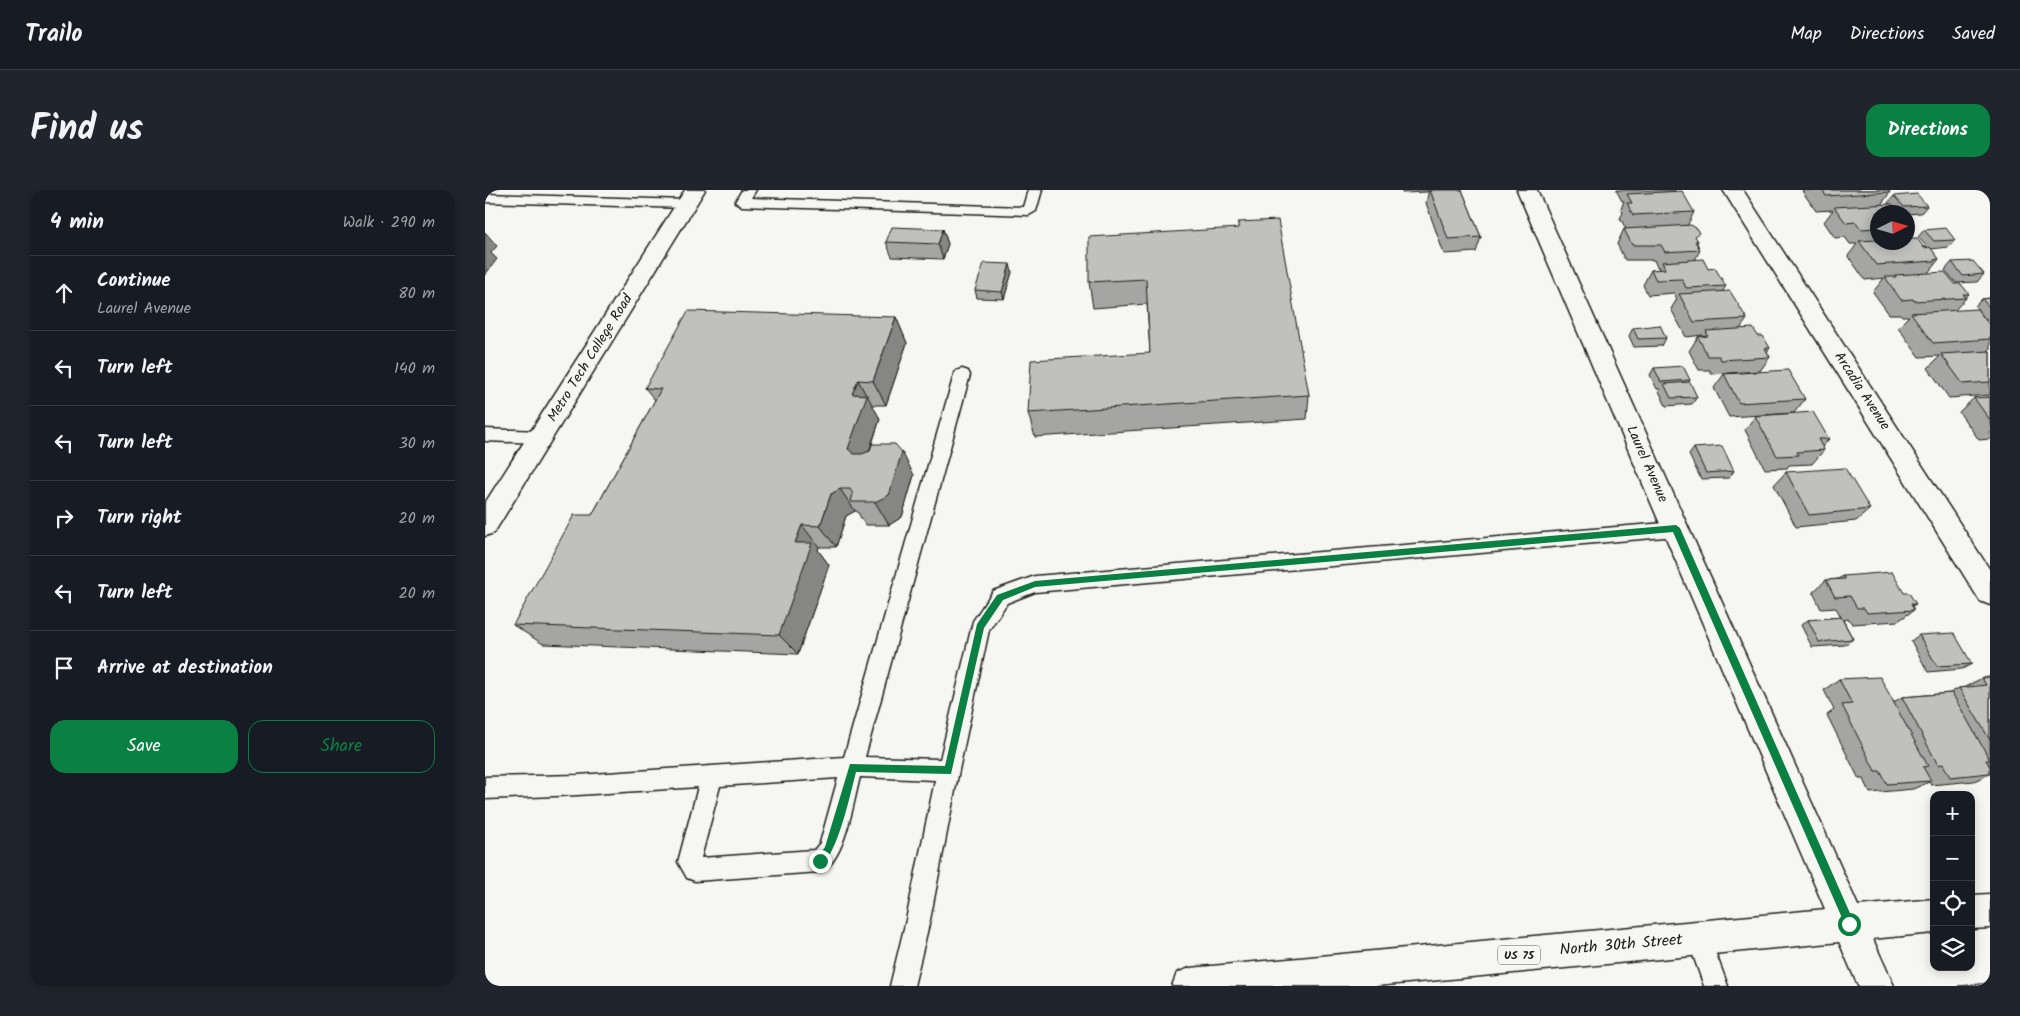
<!DOCTYPE html>
<meta charset="utf-8">
<style>
body{margin:0;font-family:Kalam,sans-serif;background:#20242c;color:#f1f3f6}
.controls{position:absolute;right:15px;bottom:15px;display:grid;overflow:hidden;border-radius:10px;box-shadow:0 2px 12px #0003}
.controls button{width:45px;height:45px;display:grid;place-items:center;padding:0;border:0;border-bottom:1px solid #363941;background:#171b24;color:#f1f3f6;font:25px sans-serif}
.compass{position:absolute;left:1385px;top:15px;width:45px;height:45px;border-radius:50%;background:#171b24;box-shadow:0 2px 12px #0003;rotate:85deg}
.stop{position:absolute;width:15px;height:15px;margin:-11px;border:4px solid #0b8043;border-radius:50%;background:#fff}
.stop.end{background:#0b8043;border-color:#fff;box-shadow:0 1px 5px #0008}
.list{margin:0;padding:0;list-style:none}
h2{display:flex;justify-content:space-between;align-items:center;height:65px;margin:0;padding:0 20px;font-size:21px}
h2 small{font-size:16px;font-weight:400;color:#9ea1a6}
.list li{display:grid;grid-template-columns:32px 1fr auto;gap:15px;align-items:center;box-sizing:border-box;height:75px;padding:0 20px;border-top:1px solid #363941}
.list b{display:block;font-size:19px;white-space:nowrap}
.list p{margin:0;font-size:16px;white-space:nowrap;color:#9ea1a6}
.list em{font-size:16px;font-style:normal;color:#9ea1a6}
.actions{display:flex;gap:10px;padding:15px 20px}
.actions a{flex:1;padding:11px 0;border:1px solid #0b8043;border-radius:15px;text-align:center;font-size:18px;color:#0b8043}
.actions .main{background:#0b8043;color:#fff}
.icon{flex:none;width:28px;height:28px;fill:none;stroke:currentColor;stroke-width:2;stroke-linecap:round;stroke-linejoin:round}
.map{position:relative;flex:none;width:1505px;height:796px;overflow:hidden;border-radius:15px}
header{display:flex;align-items:center;gap:30px;box-sizing:border-box;height:70px;padding:0 25px;background:#171b24;border-bottom:1px solid #363941}
header strong{font-size:24px}
nav{display:flex;gap:28px;margin-inline-start:auto;font-size:18px}
.intro{display:flex;align-items:center;justify-content:space-between;box-sizing:border-box;height:120px;padding:0 30px}
h1{margin:0;font-size:35px}
.button{padding:12px 22px;border-radius:15px;background:#0b8043;color:#fff;font-size:18px;font-weight:700}
main{display:flex;gap:30px;padding:0 30px}
aside{flex:1;background:#171b24;border-radius:15px;box-shadow:0 2px 12px #0003}
.map>svg:first-child{display:block}
.lines{fill:none;stroke-linecap:round;stroke-linejoin:round}
.lane-casing{stroke:#1c1c1c;stroke-width:3}
.street-casing{stroke:#1c1c1c;stroke-width:3}
.highway-casing{stroke:#1c1c1c;stroke-width:3}
.lane{fill:#f6f6f2;fill-rule:evenodd}
.street{fill:#f6f6f2;fill-rule:evenodd}
.highway{fill:#f6f6f2;fill-rule:evenodd}
.wall{fill:#a5a5a3;stroke:#1c1c1c}
.shaded-wall{fill:#868684;stroke:#1c1c1c}
.building{fill:#c0c0bd;stroke:#1c1c1c}
.route{fill:#0b8043}
.labels{text-anchor:middle;dominant-baseline:central;stroke-width:4.5;stroke-linejoin:round;paint-order:stroke}
.shield{fill:#f6f6f2;stroke:#5d5d5c;stroke-width:1}
.shield-label{font-size:12px;font-weight:bold;fill:#1c1c1c}
.street-label{font-size:14px;fill:#1c1c1c;stroke:#f6f6f2}
.near-street-label{font-size:16px;fill:#1c1c1c;stroke:#f6f6f2}
</style>
<header>
<strong>Trailo</strong>
<nav><a>Map</a><a>Directions</a><a>Saved</a></nav>
</header>
<div class="intro"><h1>Find us</h1><a class="button">Directions</a></div>
<main>
<aside>
<h2>4 min<small>Walk · 290 m</small></h2>
<ul class="list">
<li><svg class="icon" aria-label="ahead" viewBox="0 0 24 24"><path d="M12 20V5M6 11l6-6 6 6"/></svg><div><b>Continue</b><p>Laurel Avenue</p></div><em>80 m</em></li>
<li><svg class="icon" aria-label="left" viewBox="0 0 24 24"><path d="M17 20v-9H6M10 6l-5 5 5 5"/></svg><div><b>Turn left</b></div><em>140 m</em></li>
<li><svg class="icon" aria-label="left" viewBox="0 0 24 24"><path d="M17 20v-9H6M10 6l-5 5 5 5"/></svg><div><b>Turn left</b></div><em>30 m</em></li>
<li><svg class="icon" aria-label="right" viewBox="0 0 24 24"><path d="M7 20v-9h11M14 6l5 5-5 5"/></svg><div><b>Turn right</b></div><em>20 m</em></li>
<li><svg class="icon" aria-label="left" viewBox="0 0 24 24"><path d="M17 20v-9H6M10 6l-5 5 5 5"/></svg><div><b>Turn left</b></div><em>20 m</em></li>
<li><svg class="icon" aria-label="arrive" viewBox="0 0 24 24"><path d="M6 21V4h12l-3 4 3 4H6"/></svg><div><b>Arrive at destination</b></div></li>
</ul>
<div class="actions"><a class="main">Save</a><a>Share</a></div>
</aside>
<div class="map">
<svg width="1505" height="796" viewBox="0 0 1505 796">
<rect width="100%" height="100%" fill="#f6f6f2"/>
<filter id="ink" filterUnits="userSpaceOnUse"><feTurbulence type="fractalNoise" baseFrequency=".02" numOctaves="2"/><feDisplacementMap in="SourceGraphic" scale="10" xChannelSelector="R" yChannelSelector="G"/><feConvolveMatrix kernelMatrix="1 2 1 2 8 2 1 2 1" color-interpolation-filters="sRGB"/></filter>
<g filter="url(#ink)">
<g class="lines">
<!-- lane casing -->
<g class="lane-casing">
<path id="lane" d="M 257,0 L 271,0 L 266,8 L 538,17 L 543,0 L 557,0 L 551,21 L 544,25 L 257,16 L 250,12 Z
M 0,4 L 201,10 L 208,14 L 201,18 L 0,12 Z
M 477,179 L 483,181 L 485,185 L 380,567 L 455,569 L 488,431 L 508,401 L 550,386 L 1191,332 L 1197,334 L 1200,339 L 1197,344 L 1191,346 L 550,402 L 522,413 L 504,440 L 474,580 L 445,730 L 429,796 L 405,796 L 421,730 L 450,590 L 375,587 C 368,613 360,672 335,682 L 210,691 L 202,688 L 193,672 L 213,597 L 93,605 L 0,609 L 0,587 L 93,585 L 359,567 L 469,185 L 471,181 ZM 353,588 L 335,653 L 329,660 L 216,668 L 235,596 Z
M 0,239 L 55,241 L 61,242 L 63,247 L 61,252 L 55,253 L 0,251 Z
M 1214,736 L 1222,740 L 1243,796 L 1219,796 L 1202,748 L 1206,740 Z"/>
</g>
<!-- street casing -->
<g class="street-casing">
<path id="street" d="M 200,0 L 220,0 L 9,343 L 0,346 L 0,313 Z
M 1032,0 L 1052,0 L 1409,796 L 1373,796 Z
M 1238,0 L 1258,0 L 1505,380 L 1505,415 L 1495,411 Z"/>
</g>
<!-- highway casing -->
<g class="highway-casing">
<path id="highway" d="M 1505,704 L 1505,738 L 1486,739 L 1486,705 Z
M 1449,709 L 1449,743 L 891,796 L 687,796 L 692,783 L 705,778 Z"/>
</g>
<!-- lane -->
<use href="#lane" class="lane"/>
<!-- street -->
<use href="#street" class="street"/>
<!-- highway -->
<use href="#highway" class="highway"/>
</g>
<!-- wall -->
<path class="wall" d="M 917,0 L 943,0 L 943,2 L 917,3 Z
M 944,0 L 977,0 L 996,47 L 991,62 L 959,64 L 941,13 Z
M 1131,0 L 1190,0 L 1190,1 L 1209,22 L 1202,36 L 1213,51 L 1212,53 L 1215,60 L 1210,70 L 1223,79 L 1241,96 L 1237,102 L 1262,129 L 1255,139 L 1273,146 L 1285,158 L 1282,162 L 1285,167 L 1275,181 L 1226,184 L 1225,180 L 1214,180 L 1204,161 L 1213,147 L 1217,147 L 1218,145 L 1201,147 L 1186,119 L 1192,109 L 1189,103 L 1163,105 L 1158,95 L 1166,80 L 1173,80 L 1174,77 L 1172,77 L 1169,70 L 1140,70 L 1132,54 L 1139,39 L 1141,39 L 1135,28 L 1138,23 L 1136,19 L 1139,11 L 1137,11 Z
M 1318,0 L 1404,0 L 1404,1 L 1405,2 L 1396,15 L 1404,15 L 1403,13 L 1409,6 L 1442,16 L 1436,23 L 1422,24 L 1422,22 L 1392,22 L 1392,52 L 1442,57 L 1433,47 L 1439,40 L 1470,50 L 1464,57 L 1446,59 L 1454,69 L 1443,83 L 1470,94 L 1484,104 L 1481,107 L 1481,108 L 1470,120 L 1505,149 L 1505,159 L 1503,161 L 1505,161 L 1505,205 L 1464,208 L 1443,178 L 1455,166 L 1434,167 L 1413,137 L 1424,126 L 1417,126 L 1415,124 L 1404,124 L 1388,102 L 1399,88 L 1380,90 L 1363,66 L 1372,54 L 1365,54 L 1360,47 L 1350,48 L 1339,32 L 1348,20 L 1331,21 L 1317,1 Z
M 753,32 L 824,205 L 822,229 L 550,247 L 543,223 L 665,163 L 662,114 L 608,118 L 604,92 L 753,38 Z
M 458,39 L 463,54 L 458,69 L 407,67 L 401,52 Z
M 1467,72 L 1499,84 L 1492,92 L 1471,93 L 1460,80 Z
M 527,82 L 519,109 L 492,108 L 490,100 Z
M 1505,108 L 1505,130 L 1501,130 L 1490,116 L 1497,109 Z
M 411,127 L 422,153 L 401,215 L 387,215 L 395,229 L 387,254 L 429,285 L 417,327 L 404,335 L 380,335 L 372,321 L 370,321 L 361,326 L 351,357 L 334,357 L 333,360 L 344,375 L 313,464 L 58,454 L 28,435 L 107,325 L 170,210 L 160,198 Z
M 1148,138 L 1181,148 L 1177,156 L 1149,157 L 1144,146 Z
M 1169,178 L 1205,190 L 1204,192 L 1212,207 L 1207,214 L 1181,216 L 1174,201 L 1175,199 L 1172,199 L 1165,185 Z
M 1239,184 L 1320,209 L 1309,223 L 1244,227 L 1229,198 Z
M 1505,207 L 1505,249 L 1494,250 L 1474,222 L 1489,208 Z
M 1270,226 L 1344,249 L 1337,257 L 1339,260 L 1327,274 L 1304,275 L 1302,278 L 1280,279 L 1260,240 Z
M 1209,258 L 1249,281 L 1244,288 L 1216,289 L 1204,265 Z
M 1301,282 L 1385,319 L 1371,331 L 1311,337 L 1289,295 Z
M 1358,386 L 1419,403 L 1431,414 L 1427,416 L 1429,420 L 1413,431 L 1367,434 L 1364,429 L 1358,430 L 1368,449 L 1360,455 L 1327,457 L 1316,435 L 1323,430 L 1356,427 L 1351,418 L 1336,419 L 1328,402 L 1341,390 L 1353,389 Z
M 1434,445 L 1487,474 L 1477,479 L 1443,482 L 1426,451 Z
M 1505,487 L 1505,584 L 1489,591 L 1446,595 L 1444,592 L 1428,599 L 1385,603 L 1379,589 L 1374,589 L 1342,525 L 1349,520 L 1339,500 L 1354,489 L 1409,512 L 1417,507 L 1465,503 L 1474,498 L 1480,497 L 1497,488 Z"/>
<!-- shaded-wall -->
<path class="shaded-wall" d="M 458,39 L 463,54 L 458,69 L 453,54 Z
M 0,42 L 12,56 L 6,63 L 12,69 L 0,85 Z
M 525,74 L 527,82 L 519,109 L 517,102 Z
M 411,127 L 422,153 L 401,215 L 388,191 Z
M 373,190 L 382,207 L 382,205 L 395,229 L 377,282 L 363,259 L 367,204 Z
M 417,262 L 429,285 L 417,327 L 404,335 L 390,312 Z
M 355,299 L 370,321 L 361,326 L 351,357 L 335,336 L 346,304 Z
M 317,335 L 334,357 L 333,360 L 344,375 L 313,464 L 294,445 L 310,353 Z"/>
<!-- building -->
<path class="building" d="M 945,0 L 977,0 L 996,47 L 963,49 Z
M 1337,0 L 1403,0 L 1405,2 L 1341,6 Z
M 1197,1 L 1209,22 L 1148,25 L 1142,13 L 1147,13 L 1142,4 Z
M 1432,4 L 1442,16 L 1419,17 L 1409,6 Z
M 1407,14 L 1413,22 L 1392,22 L 1392,38 L 1376,39 L 1371,32 L 1361,33 L 1349,17 Z
M 793,30 L 824,205 L 543,223 L 546,170 L 665,163 L 661,89 L 604,92 L 604,47 L 754,38 L 753,32 Z
M 1206,35 L 1211,38 L 1214,43 L 1210,46 L 1213,51 L 1210,51 L 1215,60 L 1180,62 L 1176,55 L 1147,55 L 1139,39 Z
M 407,37 L 458,39 L 453,54 L 401,52 Z
M 1461,38 L 1470,50 L 1449,51 L 1439,40 Z
M 1422,48 L 1432,48 L 1439,58 L 1445,57 L 1454,69 L 1449,70 L 1450,71 L 1391,75 L 1374,51 L 1392,50 L 1392,52 L 1422,52 Z
M 1218,69 L 1223,79 L 1230,78 L 1241,96 L 1201,98 L 1197,89 L 1171,90 L 1166,80 L 1180,79 L 1177,72 Z
M 1488,71 L 1499,84 L 1478,86 L 1467,72 Z
M 499,73 L 525,74 L 517,102 L 490,100 Z
M 1460,82 L 1470,94 L 1476,94 L 1484,104 L 1478,104 L 1481,108 L 1429,111 L 1428,109 L 1416,110 L 1400,87 L 1411,87 L 1410,85 Z
M 1245,101 L 1262,129 L 1209,132 L 1194,104 Z
M 1505,108 L 1505,118 L 1497,109 Z
M 1492,119 L 1505,136 L 1505,149 L 1448,153 L 1426,123 Z
M 203,121 L 411,127 L 388,191 L 373,190 L 367,204 L 382,205 L 363,259 L 369,264 L 377,264 L 385,261 L 387,254 L 410,254 L 417,262 L 404,305 L 390,312 L 366,312 L 368,304 L 365,299 L 355,299 L 346,304 L 335,336 L 317,335 L 310,353 L 327,353 L 294,445 L 28,435 L 89,325 L 107,325 L 176,199 L 160,198 Z
M 1175,135 L 1181,148 L 1153,149 L 1148,138 Z
M 1268,138 L 1273,146 L 1278,146 L 1285,158 L 1280,158 L 1285,167 L 1236,170 L 1234,166 L 1223,166 L 1213,147 L 1223,146 L 1221,141 Z
M 1505,161 L 1505,192 L 1478,194 L 1456,164 Z
M 1198,176 L 1205,190 L 1176,192 L 1169,178 Z
M 1303,180 L 1320,209 L 1254,213 L 1239,184 Z
M 1205,192 L 1212,207 L 1186,208 L 1179,194 Z
M 1505,207 L 1505,230 L 1489,208 Z
M 1328,222 L 1344,249 L 1333,249 L 1339,260 L 1312,262 L 1314,265 L 1292,266 L 1270,226 Z
M 1237,256 L 1249,281 L 1221,283 L 1209,258 Z
M 1360,278 L 1385,319 L 1324,325 L 1301,282 Z
M 1407,382 L 1419,403 L 1424,403 L 1431,414 L 1426,414 L 1429,420 L 1382,423 L 1379,418 L 1372,418 L 1365,406 L 1350,407 L 1341,390 L 1360,389 L 1358,386 Z
M 1356,427 L 1368,449 L 1334,452 L 1323,430 Z
M 1469,443 L 1487,474 L 1452,476 L 1434,445 Z
M 1395,487 L 1443,576 L 1438,577 L 1446,591 L 1402,594 L 1395,581 L 1390,581 L 1357,515 L 1367,514 L 1354,489 Z
M 1505,487 L 1505,550 L 1474,498 L 1501,495 L 1497,488 Z
M 1467,503 L 1505,570 L 1501,570 L 1505,577 L 1505,583 L 1465,587 L 1458,574 L 1453,575 L 1417,507 Z
M 1505,793 L 1505,796 L 1473,796 Z"/>
</g>
<!-- route -->
<path class="route" d="M 1191,335 L 1195,338 L 1368,730 L 1368,737 L 1361,737 L 1188,342 L 550,397 L 518,410 L 499,438 L 466,584 L 371,582 C 366,601 352,668 335,675 L 330,671 L 340,657 L 365,574 L 460,576 L 492,434 L 512,405 L 550,391 Z"/>
<g class="labels">
<!-- shield labels -->
<rect class="shield" x="1013" y="755.5" width="42" height="19" rx="4"/>
<g class="shield-label">
<text x="1034" y="765">US 75</text>
</g>
<!-- street labels -->
<g class="street-label">
<text transform="translate(105 168) rotate(-58)">Metro Tech College Road</text>
<text transform="translate(1377 201) rotate(57)">Arcadia Avenue</text>
<text transform="translate(1162 274) rotate(66)">Laurel Avenue</text>
</g>
<!-- near-street labels -->
<g class="near-street-label">
<text transform="translate(1136 755) rotate(-5)">North 30th Street</text>
</g>
</g>
</svg>
<div class="controls">
<button>+</button>
<button>−</button>
<button><svg class="icon" aria-label="locate" viewBox="0 0 24 24"><circle cx="12" cy="12" r="6"/><path d="M12 2v4M12 18v4M2 12h4M18 12h4"/></svg></button>
<button><svg class="icon" aria-label="layers" viewBox="0 0 24 24"><path d="M12 4l9 5-9 5-9-5zM3 14l9 5 9-5"/></svg></button>
</div>
<svg class="compass" viewBox="-18 -18 36 36"><path d="M0-13l5 13h-10z" fill="#e53935"/><path d="M0 13l5-13h-10z" fill="#9ea1a6"/></svg>
<div class="stop" style="left:1364px;top:734px"></div>
<div class="stop end" style="left:335px;top:671px"></div>
</div>
</main>
